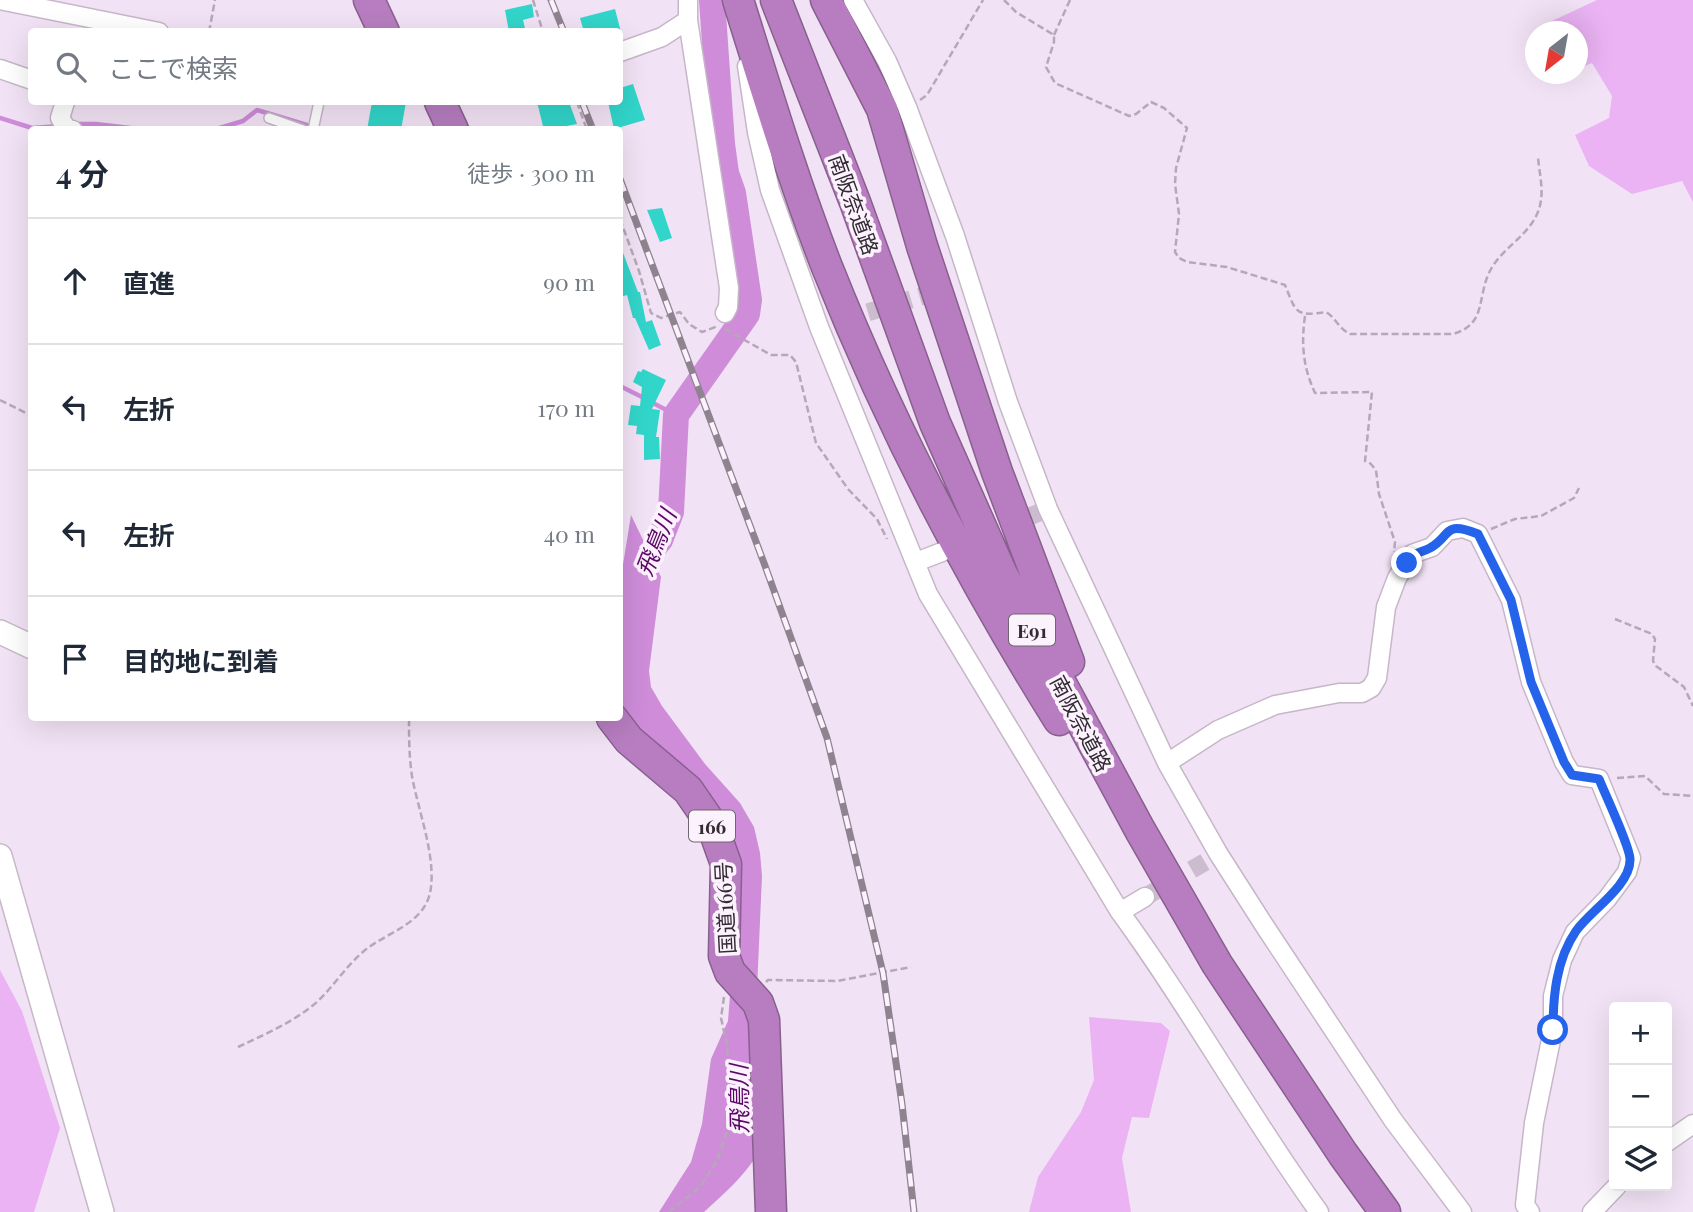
<!DOCTYPE html>
<html lang="ja">
<meta charset="utf-8">
<style>
body{margin:0;font-family:"Playfair Display","Noto Sans JP",serif;background:#f2f2f3;color:#1f2937}
.controls{position:absolute;right:21px;bottom:21px;display:grid;overflow:hidden;border-radius:7px;box-shadow:0 7px 28px #0002}
.controls button{width:63px;height:63px;display:grid;place-items:center;padding:0;border:0;border-bottom:2px solid #e0e1e3;background:#fff;color:#1f2937;font:35px sans-serif}
.compass{position:absolute;left:1525px;top:21px;width:63px;height:63px;border-radius:50%;background:#fff;box-shadow:0 7px 28px #0002;rotate:211deg}
.stop{position:absolute;width:21px;height:21px;margin:-16px;border:5px solid #2563eb;border-radius:50%;background:#fff}
.stop.end{background:#2563eb;border-color:#fff;box-shadow:0 2px 7px #0008}
.list{margin:0;padding:0;list-style:none}
h2{display:flex;justify-content:space-between;align-items:center;height:91px;margin:0;padding:0 28px;font-size:30px}
h2 small{font-size:23px;font-weight:400;color:#747a83}
.list li{display:grid;grid-template-columns:46px 1fr auto;gap:21px;align-items:center;box-sizing:border-box;height:126px;padding:0 28px;border-top:2px solid #e0e1e3}
.list b{display:block;font-size:26px;white-space:nowrap}
.list em{font-size:23px;font-style:normal;color:#747a83}
.icon{flex:none;width:38px;height:38px;fill:none;stroke:currentColor;stroke-width:2;stroke-linecap:round;stroke-linejoin:round}
.map{position:relative;flex:none;width:1693px;height:1212px;overflow:hidden}
.search{position:absolute;background:#fff;box-shadow:0 7px 28px #0002;left:28px;top:28px;width:595px;height:77px;display:flex;align-items:center;gap:18px;box-sizing:border-box;padding:0 24px;border-radius:7px;color:#747a83;font-size:26px}
.panel{position:absolute;background:#fff;box-shadow:0 7px 28px #0002;left:28px;top:126px;width:595px;height:595px;border-radius:7px}
.map>svg:first-child{display:block}
.green{fill:#ebb3f4}
.water{fill:#ce8cd9}
.lines{fill:none;stroke-linecap:round;stroke-linejoin:round}
.stream{stroke:#ce8cd9;stroke-width:4.5}
.river{stroke:#ce8cd9;stroke-width:26}
.building{fill:#32d5ca}
.street-tunnel{stroke:#ccbdce;stroke-width:18;stroke-dasharray:18 9;stroke-linecap:butt}
.lane-casing{stroke:#c6b7c8;stroke-width:12}
.street-casing{stroke:#c6b7c8;stroke-width:21}
.secondary-casing{stroke:#c6b7c8;stroke-width:26}
.highway-casing{stroke:#88608e;stroke-width:33}
.path{stroke:#b5a8b7;stroke-width:2.5;stroke-dasharray:7 3.5;stroke-linecap:butt}
.lane{stroke:#fff;stroke-width:9}
.street{stroke:#fff;stroke-width:18}
.secondary{stroke:#fff;stroke-width:23}
.highway{stroke:#b77dc0;stroke-width:30}
.rail-casing{stroke:#8f8390;stroke-width:7}
.rail{stroke:#fbf2fd;stroke-width:4.5;stroke-dasharray:13;stroke-linecap:butt}
.route{stroke:#2563eb;stroke-width:9}
.labels{text-anchor:middle;dominant-baseline:central;stroke-width:7;stroke-linejoin:round;paint-order:stroke}
.shield{fill:#fbf2fd;stroke:#6e676f;stroke-width:2}
.shield-label{font-size:19px;font-weight:bold;fill:#322b32}
.street-label{font-size:21px;fill:#322b32;stroke:#fbf2fd}
.water-label{font-size:23px;font-style:italic;fill:#5c0668;stroke:#fbf2fd}
</style>
<div class="map">
<svg width="1693" height="1212" viewBox="0 0 1693 1212">
<rect width="100%" height="100%" fill="#f2e2f5"/>
<!-- green -->
<path class="green" d="M 1597,0 L 1693,0 L 1693,202 L 1682,181 L 1632,194 L 1589,166 L 1575,135 L 1609,118 L 1612,96 L 1592,63 L 1578,69 L 1578,32 L 1538,31 L 1537,28 Z
M 0,970 L 22,1011 L 60,1128 L 34,1212 L 0,1212 Z
M 1089,1017 L 1161,1023 L 1170,1031 L 1149,1118 L 1132,1117 L 1122,1158 L 1131,1212 L 1029,1212 L 1038,1177 L 1081,1112 L 1094,1080 Z"/>
<!-- water -->
<path class="water" d="M 631,515 L 661,577 L 649,671 L 651,687 L 662,706 L 705,764 L 740,803 L 754,827 L 760,853 L 762,876 L 757,989 L 758,1154 C 743,1177 724,1194 704,1212 L 659,1212 L 691,1162 L 702,1124 L 711,1059 L 728,1021 L 734,944 L 734,877 L 620,712 L 620,583 Z"/>
<g class="lines">
<!-- stream -->
<path class="stream" d="M 0,118 L 32,128 L 60,126
M 76,124 L 96,124 L 147,130
M 213,130 L 243,121 L 257,110 L 307,125 L 311,130
M 620,386 L 644,398
M 651,402 L 676,415"/>
<!-- river -->
<path class="river" d="M 640,587 L 644,559 L 660,540 L 671,512 L 676,415 L 747,314 L 749,300 L 733,193 L 726,173 L 722,144 L 712,0"/>
</g>
<!-- building -->
<path class="building" d="M 532,4 L 534,17 L 523,20 L 526,32 L 509,32 L 505,10 Z
M 615,9 L 621,32 L 584,32 L 580,18 Z
M 633,84 L 645,120 L 614,129 L 608,102 L 620,102 L 620,88 Z
M 372,102 L 406,102 L 401,130 L 367,130 Z
M 537,102 L 569,102 L 577,124 L 544,130 Z
M 662,208 L 672,238 L 660,242 L 647,210 Z
M 620,245 L 638,292 L 640,292 L 646,322 L 652,320 L 661,345 L 649,350 L 635,318 L 633,318 L 627,295 L 620,297 Z
M 643,369 L 666,380 L 652,409 L 660,410 L 656,437 L 659,437 L 660,459 L 644,460 L 644,435 L 636,434 L 637,426 L 628,425 L 631,405 L 640,406 L 642,387 L 633,382 L 638,371 L 641,372 Z"/>
<g class="lines">
<!-- street-tunnel -->
<path class="street-tunnel" d="M 842,320 L 946,289
M 977,538 L 1048,509
M 1145,897 L 1205,862"/>
<!-- lane casing -->
<g class="lane-casing">
<path id="lane" d="M 269,118 L 303,130
M 313,130 L 319,102"/>
</g>
<!-- street casing -->
<g class="street-casing">
<path id="street" d="M 0,0 L 159,32
M 688,0 L 688,20 L 729,288 L 728,307 L 725,313
M 853,0 L 887,61 L 907,107 L 955,236 L 1008,402 L 1048,509 L 1167,763 L 1218,853 L 1264,925 L 1393,1120 L 1462,1212
M 620,52 L 662,37 L 688,20
M 747,66 L 757,132 L 770,190 L 819,327 L 928,594 L 1120,912 C 1191,1009 1249,1115 1319,1212
M 0,69 L 32,80
M 65,102 L 60,118 L 67,129 L 73,130
M 916,562 L 942,552
M 1167,763 L 1218,730 L 1275,705 L 1339,693 L 1362,693 L 1371,688 L 1377,678 L 1386,607 L 1397,578 L 1412,554 L 1432,547 L 1447,531 L 1463,528 L 1478,534 L 1511,600 L 1531,682 L 1564,762 L 1572,775 L 1599,779 L 1631,858 L 1627,872 L 1607,899 L 1575,932 L 1562,960 L 1553,996 L 1553,1030 L 1534,1123 L 1525,1205 L 1530,1212
M 1120,912 L 1145,897
M 1667,1142 L 1693,1124
M 1592,1212 L 1617,1186"/>
</g>
<!-- secondary casing -->
<g class="secondary-casing">
<path id="secondary" d="M 0,632 L 32,647
M 0,856 L 102,1212"/>
</g>
<!-- highway casing -->
<g class="highway-casing">
<path id="highway" d="M 369,0 L 384,32
M 738,0 C 766,89 793,180 827,267 C 889,423 970,578 1059,720
M 776,0 L 855,202 L 935,423 L 1002,574 L 1140,830 L 1217,964 L 1343,1154 L 1385,1212
M 826,0 L 882,109 L 922,246 L 997,472 L 1069,662
M 440,102 L 453,130
M 612,718 L 629,740 L 688,790 L 712,825 L 726,864 L 724,956 L 730,972 L 758,1003 L 764,1020 L 771,1212"/>
</g>
<!-- path -->
<path class="path" d="M 533,0 L 543,32
M 1004,0 L 1016,12 L 1054,35 L 1054,42 L 1046,67 L 1055,83 L 1129,116 L 1136,114 L 1151,102 L 1164,108 L 1187,128 L 1176,168 L 1175,184 L 1179,214 L 1175,252 L 1179,258 L 1187,262 L 1227,267 L 1285,285 C 1296,312 1295,317 1326,312 C 1336,318 1338,328 1350,334 L 1453,334 C 1488,324 1476,296 1491,269 C 1505,244 1537,232 1541,200 C 1543,187 1539,170 1538,157
M 209,32 L 215,0
M 1054,35 L 1070,0
M 920,100 L 927,95 L 983,0
M 577,102 L 587,130
M 620,219 L 639,271 L 651,313 L 661,318 L 680,312 L 689,324 L 702,332 L 718,326
M 1305,316 C 1301,344 1303,367 1315,393 L 1372,392 L 1365,461 L 1369,462 L 1376,470 L 1379,494 L 1395,542 L 1394,552
M 725,329 L 771,355 L 790,355 L 796,362 L 816,443 L 848,489 L 877,519 L 887,539
M 0,400 L 32,416
M 1491,529 L 1515,519 L 1541,516 L 1574,498 L 1579,488
M 1615,619 L 1652,634 L 1655,639 L 1653,661 L 1656,666 L 1684,687 L 1693,706
M 1617,778 L 1645,776 L 1664,794 L 1693,796
M 766,982 L 768,980 L 837,981 L 911,967
M 238,1047 C 265,1034 294,1022 317,1002 C 334,986 346,966 364,951 C 388,931 427,924 431,887 C 435,853 418,810 412,776 C 409,757 409,737 409,718
M 669,1212 L 700,1187 L 717,1161 L 726,1134 L 732,1094 L 727,1045 L 721,1018 L 724,997"/>
<!-- lane -->
<use href="#lane" class="lane"/>
<!-- street -->
<use href="#street" class="street"/>
<!-- secondary -->
<use href="#secondary" class="secondary"/>
<!-- highway -->
<use href="#highway" class="highway"/>
<!-- rail casing -->
<g class="rail-casing">
<path id="rail" d="M 551,0 L 564,32
M 582,102 L 593,130
M 620,179 L 764,563 L 827,738 L 883,973 L 902,1104 L 914,1212"/>
</g>
<!-- rail -->
<use href="#rail" class="rail"/>
</g>
<g class="lines">
<!-- route -->
<path class="route" d="M 1407,563 C 1413,552 1420,553 1430,548 C 1452,536 1442,520 1478,534 L 1511,600 L 1531,682 L 1564,762 L 1572,775 L 1599,779 C 1605,794 1631,849 1630,860 C 1630,886 1590,911 1576,931 C 1556,960 1553,997 1553,1030"/>
</g>
<g class="labels">
<!-- shield labels -->
<g class="shield">
<rect x="1009" y="614.5" width="46" height="31" rx="5"/>
<rect x="689" y="810.5" width="46" height="31" rx="5"/>
</g>
<g class="shield-label">
<text x="1032" y="630">E91</text>
<text x="712" y="826">166</text>
</g>
<!-- street labels -->
<g class="street-label">
<text transform="translate(855 204) rotate(70)">南阪奈道路</text>
<text transform="translate(1082 723) rotate(62)">南阪奈道路</text>
<text transform="translate(724 908) rotate(-93)">国道166号</text>
</g>
<!-- water labels -->
<g class="water-label">
<text transform="translate(655 542) rotate(-68)">飛鳥川</text>
<text transform="translate(738 1099) rotate(-91)">飛鳥川</text>
</g>
</g>
</svg>
<div class="controls">
<button>+</button>
<button>−</button>
<button><svg class="icon" aria-label="layers" viewBox="0 0 24 24"><path d="M12 4l9 5-9 5-9-5zM3 14l9 5 9-5"/></svg></button>
</div>
<svg class="compass" viewBox="-18 -18 36 36"><path d="M0-13l5 13h-10z" fill="#e53935"/><path d="M0 13l5-13h-10z" fill="#747a83"/></svg>
<div class="stop" style="left:1553px;top:1030px"></div>
<div class="stop end" style="left:1407px;top:563px"></div>
<div class="search"><svg class="icon" aria-label="search" viewBox="0 0 24 24"><circle cx="10" cy="10" r="6"/><path d="M15 15l6 6"/></svg>ここで検索</div>
<section class="panel">
<h2>4 分<small>徒歩 · 300 m</small></h2>
<ul class="list">
<li><svg class="icon" aria-label="ahead" viewBox="0 0 24 24"><path d="M12 20V5M6 11l6-6 6 6"/></svg><div><b>直進</b></div><em>90 m</em></li>
<li><svg class="icon" aria-label="left" viewBox="0 0 24 24"><path d="M17 20v-9H6M10 6l-5 5 5 5"/></svg><div><b>左折</b></div><em>170 m</em></li>
<li><svg class="icon" aria-label="left" viewBox="0 0 24 24"><path d="M17 20v-9H6M10 6l-5 5 5 5"/></svg><div><b>左折</b></div><em>40 m</em></li>
<li><svg class="icon" aria-label="arrive" viewBox="0 0 24 24"><path d="M6 21V4h12l-3 4 3 4H6"/></svg><div><b>目的地に到着</b></div></li>
</ul>
</section>
</div>
